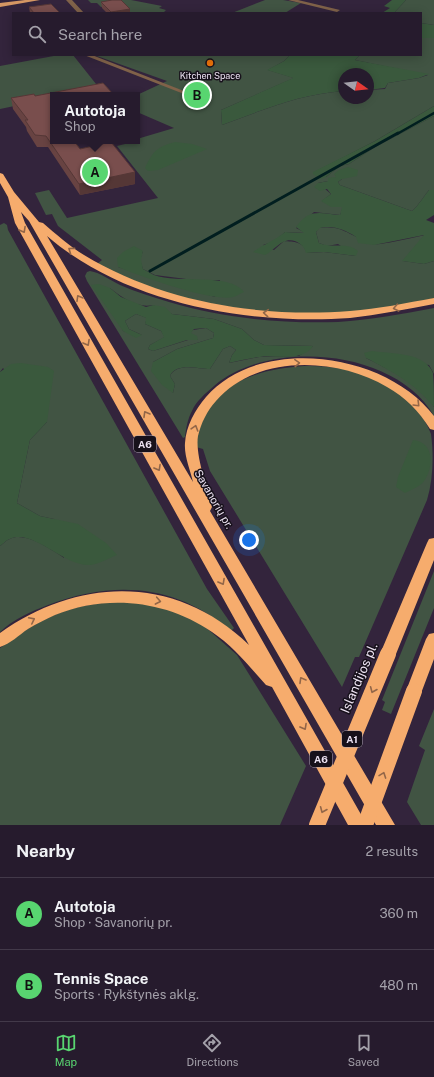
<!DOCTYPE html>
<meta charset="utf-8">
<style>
body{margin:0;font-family:"Public Sans",sans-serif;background:#322839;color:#f1f3f6}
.compass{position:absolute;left:338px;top:68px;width:36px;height:36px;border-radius:50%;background:#261b2d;box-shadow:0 2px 10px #0003;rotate:104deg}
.you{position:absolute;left:249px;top:540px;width:14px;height:14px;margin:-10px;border:3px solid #fff;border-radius:50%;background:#1a73e8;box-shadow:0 0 0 6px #1a73e833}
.badge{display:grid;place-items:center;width:26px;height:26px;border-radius:50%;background:#58d570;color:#111;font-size:13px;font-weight:700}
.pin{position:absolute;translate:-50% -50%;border:2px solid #fff;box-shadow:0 1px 4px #0006}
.popup{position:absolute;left:50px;top:92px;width:90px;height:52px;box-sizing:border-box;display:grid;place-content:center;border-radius:0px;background:#261b2d;filter:drop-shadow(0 1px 3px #0005);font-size:13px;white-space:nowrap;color:#a4a1aa}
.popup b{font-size:15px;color:#f1f3f6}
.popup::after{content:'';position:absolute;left:50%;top:100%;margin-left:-8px;border:8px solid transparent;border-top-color:#261b2d}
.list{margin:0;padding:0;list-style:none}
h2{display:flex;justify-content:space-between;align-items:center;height:52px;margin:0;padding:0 16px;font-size:17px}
h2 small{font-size:13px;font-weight:400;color:#a4a1aa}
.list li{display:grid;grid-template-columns:26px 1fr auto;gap:12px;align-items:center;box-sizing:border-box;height:72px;padding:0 16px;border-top:1px solid #423949}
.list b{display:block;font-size:15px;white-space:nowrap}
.list p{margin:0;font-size:13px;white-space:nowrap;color:#a4a1aa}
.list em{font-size:13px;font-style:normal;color:#a4a1aa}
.icon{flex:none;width:22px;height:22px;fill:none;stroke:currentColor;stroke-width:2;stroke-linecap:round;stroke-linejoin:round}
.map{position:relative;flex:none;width:434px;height:825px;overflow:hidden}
.search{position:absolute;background:#261b2d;box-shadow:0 2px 10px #0003;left:12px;right:12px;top:12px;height:44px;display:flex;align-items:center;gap:10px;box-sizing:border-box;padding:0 14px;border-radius:0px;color:#a4a1aa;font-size:15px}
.sheet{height:196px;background:#261b2d}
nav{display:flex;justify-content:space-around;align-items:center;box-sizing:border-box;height:56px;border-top:1px solid #423949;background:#261b2d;font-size:11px;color:#a4a1aa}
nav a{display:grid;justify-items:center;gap:2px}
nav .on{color:#58d570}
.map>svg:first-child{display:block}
.green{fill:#415443;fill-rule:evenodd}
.forest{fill:#3a593d}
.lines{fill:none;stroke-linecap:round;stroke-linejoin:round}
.stream-far1{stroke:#011e1f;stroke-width:2.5}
.stream{stroke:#011e1f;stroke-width:3}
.minor{fill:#806249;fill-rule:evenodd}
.major{fill:#d59763;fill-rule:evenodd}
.highway{fill:#f6ac6d;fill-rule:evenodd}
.highway-bridge{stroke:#f6ac6d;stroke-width:16}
.wall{fill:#684342}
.shaded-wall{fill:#553736}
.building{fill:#794e4d;stroke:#553736}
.oneway{stroke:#926648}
.food-dot{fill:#e8710a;stroke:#17111b;stroke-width:1.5}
.labels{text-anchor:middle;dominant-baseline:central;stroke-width:3;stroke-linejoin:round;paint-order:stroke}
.far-poi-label{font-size:9px;fill:#ede3f3;stroke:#17111b}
.shield{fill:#17111b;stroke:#ada4b2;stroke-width:1}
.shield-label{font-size:10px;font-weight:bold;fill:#ede3f3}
.street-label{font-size:11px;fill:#ede3f3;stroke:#17111b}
.near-street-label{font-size:13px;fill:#ede3f3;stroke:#17111b}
</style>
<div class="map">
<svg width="434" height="825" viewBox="0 0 434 825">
<rect width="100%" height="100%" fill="#33243c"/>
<!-- green -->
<path class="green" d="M 88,0 L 131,0 L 162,6 L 159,8 L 166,10 L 163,13 L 125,13 L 122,4 L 101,7 L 97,3 L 91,3 Z
M 265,0 L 283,0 L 301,3 L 285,13 L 232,13 Z
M 406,0 L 434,0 L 434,25 L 421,23 L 421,13 L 394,13 Z
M 421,38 L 434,38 L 434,106 L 375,141 L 313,173 L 326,177 L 340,166 L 349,164 L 375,147 L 434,116 L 434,190 L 429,190 C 423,197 419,205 412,211 L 340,185 L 338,182 L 342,179 L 337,177 L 328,181 L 318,183 L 331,194 L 322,201 L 343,207 L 340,215 L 314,212 L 296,228 L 306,233 L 285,232 L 275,241 L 263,245 L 274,250 L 284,241 C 294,242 303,241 307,253 L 324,252 L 356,256 L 338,244 L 327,246 L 319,243 L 316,232 L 319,228 C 342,224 353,238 372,244 C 380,246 415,237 425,235 L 403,261 L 424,264 L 434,261 L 434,298 C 359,321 258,317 182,297 C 152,290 125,277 97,264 L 102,260 L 58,226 L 52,214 L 46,215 L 35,193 L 49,190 L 67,218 L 158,198 L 117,146 L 137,141 L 137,139 L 174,128 L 137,112 L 137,95 L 167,81 L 94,55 L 290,55 L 284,61 L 268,70 L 294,78 L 221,110 L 222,125 C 263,110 300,94 344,91 L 344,98 L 368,98 L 368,90 L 385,89 L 388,83 L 419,78 L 428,75 L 355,60 L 360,55 L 421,55 ZM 143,251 L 140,260 L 143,269 L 155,275 L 194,280 L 220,280 L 215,297 L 118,267 Z
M 59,55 L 73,55 L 100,89 L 53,95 L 53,98 L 0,109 L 0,66 Z
M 4,223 L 7,225 L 8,230 L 207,589 L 234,628 L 231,631 C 176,584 114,580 48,605 C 32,611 12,620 0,632 L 0,546 C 3,544 6,540 10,539 C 25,531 52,550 64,558 L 54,519 L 40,516 L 17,503 L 30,440 L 47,422 L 3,368 L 0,372 L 0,225 Z
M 90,271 C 101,273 110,280 120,285 C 136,292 153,297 169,302 C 222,318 282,324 338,322 C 370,320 402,314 434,308 L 434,374 L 429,365 L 366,358 C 386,368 424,386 434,407 C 434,409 434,413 434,416 C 396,349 270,338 214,386 C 206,393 196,401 192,411 C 188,418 186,428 185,437 L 183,438 L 87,281 L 85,276 L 87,272 ZM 110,288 C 121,297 138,309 153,305 L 172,314 L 214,319 L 242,329 L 254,340 L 264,345 L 313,346 L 299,356 L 259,357 L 229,363 L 232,355 L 236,350 L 230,346 L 223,349 L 210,369 C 198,369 177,362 170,376 L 175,384 L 173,393 L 153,362 L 177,349 L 213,338 L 214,333 L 206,328 L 193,330 L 190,333 L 198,340 L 188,340 L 153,351 L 148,349 L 150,345 L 165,337 L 161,331 L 145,324 L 147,318 L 136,314 L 125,321 L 129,329 L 142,335 L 123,331 Z
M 304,366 C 313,366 321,366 329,367 C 369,370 417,395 431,434 C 434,456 433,480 427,500 L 359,657 L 355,657 L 342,687 L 210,471 L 203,449 L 196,447 C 198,435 199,422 206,412 C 228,377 266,369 304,366 Z
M 434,571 L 434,608 L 391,714 L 382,710 L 385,702 L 382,700 Z
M 130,601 L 170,608 L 202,624 L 237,655 L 306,766 L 280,825 L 0,825 L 0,648 C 46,614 72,603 130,601 Z
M 434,709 L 434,825 L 421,825 L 407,802 L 425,750 L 419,746 Z"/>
<!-- forest -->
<path class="forest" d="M 392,0 L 406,0 L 394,13 L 382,13 L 390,8 L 384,6 Z
M 421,23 L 434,25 L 434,38 L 421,38 Z
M 290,55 L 360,55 L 355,60 L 429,74 L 419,78 L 388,83 L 385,88 L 368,90 L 368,74 L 344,74 L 344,91 C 300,94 263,110 222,125 L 221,110 L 293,78 L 267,70 L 284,61 Z
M 434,106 L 434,116 L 375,147 L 349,164 L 340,166 L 326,177 L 320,179 L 313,174 L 313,172 L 375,141 Z
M 175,142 L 192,144 L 207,149 L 158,170 L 148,171 L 145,168 C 153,151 157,147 175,142 Z
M 348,167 L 358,170 L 357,176 L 342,179 L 338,182 L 340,185 L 412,211 C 419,205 423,197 429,190 L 434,190 L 434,215 L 426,220 L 434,223 L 434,261 L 424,264 L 402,261 L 424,235 L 374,245 L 358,243 L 356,237 C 345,230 333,225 320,228 L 316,232 L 319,243 C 332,249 346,241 358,251 L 356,256 L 324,252 L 306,253 C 304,244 293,237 283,242 C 277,245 271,252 265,255 L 253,252 C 264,244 274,241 285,232 L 304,233 L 296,227 C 309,208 320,213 340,215 L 342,207 L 331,207 L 321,201 L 331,194 L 327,189 L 320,191 L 314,187 L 318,183 L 328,181 L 328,178 L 336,177 L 334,174 L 339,170 Z
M 134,246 L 143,251 L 141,260 L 143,269 C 147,271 150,273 154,275 C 178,284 229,272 244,292 C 241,293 237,296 233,297 C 211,302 140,276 118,267 L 117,258 L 123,252 Z
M 99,284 L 110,288 L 121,297 L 146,307 L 153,305 L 165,307 L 172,314 L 214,319 L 242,329 L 254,340 L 264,345 L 313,346 C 303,362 276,355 260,357 C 250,358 239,361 229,363 L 232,355 L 236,350 L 230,346 L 223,349 L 210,369 C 198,369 176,362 170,376 L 175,384 L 173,393 L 162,385 L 151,371 L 153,362 L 177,349 L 213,338 L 214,333 L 206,328 L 194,329 L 191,333 L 197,336 L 198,340 L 187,340 L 153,351 L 148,349 L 150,345 L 164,337 L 161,331 L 145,324 L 146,318 L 136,314 L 125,321 L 129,329 L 142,335 L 136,338 L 123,331 L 91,285 Z
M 372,351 C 392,354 425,352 433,373 C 434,382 434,397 434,407 C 414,383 393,372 366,358 L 364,353 Z
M 21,363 L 48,367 L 54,371 L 47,422 L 30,440 L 17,503 L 40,516 L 78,524 L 106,543 L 117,555 C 109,558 99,564 90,565 C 65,567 32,528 10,539 C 6,540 3,544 0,546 L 0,372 L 11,364 Z
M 413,440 C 433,442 434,463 426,478 C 422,486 413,489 405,493 L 396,487 L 398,477 Z"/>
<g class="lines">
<!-- stream-far1 -->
<path class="stream-far1" d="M 397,134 L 434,113"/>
<!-- stream -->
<path class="stream" d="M 150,271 L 398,133"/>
<!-- minor -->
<path class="minor" d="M 66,0 L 72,0 L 84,13 L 78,13 Z
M 288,0 L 298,0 L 340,10 L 337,12 Z
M 84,55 L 92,55 L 189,93 L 184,94 Z"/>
<!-- major -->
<path class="major" d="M 25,0 L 40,0 L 0,7 L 0,3 Z"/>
<!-- highway -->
<path class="highway" d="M 0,173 L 3,174 L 14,192 L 39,222 L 43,223 C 56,234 69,246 84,255 C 162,302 259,318 350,311 C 378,309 406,303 434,298 L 434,304 C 406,309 378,315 350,318 C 248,325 126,304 47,236 L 193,482 C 190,469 184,456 185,443 C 186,426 195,410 206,397 C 261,334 387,353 434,416 L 434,430 L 430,429 C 419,411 405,397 387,387 C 337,357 256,354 216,401 C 207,411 201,423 198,436 C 195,455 207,487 212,507 L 210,511 L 395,825 L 376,825 L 29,221 L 21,212 L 25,223 L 367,825 L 348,825 L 272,687 L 266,685 C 249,666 233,646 212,632 C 166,600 106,594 55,615 C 46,619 36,624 28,629 C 19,635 10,644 0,647 L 0,633 C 80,576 177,575 249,645 L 15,223 L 8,197 L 0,183 Z
M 434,538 L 434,560 L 396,654 L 393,659 L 388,661 L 383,659 L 380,654 L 427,543 L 429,539 Z
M 434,633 L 434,659 L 420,696 L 414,698 L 408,696 L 406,691 L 426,639 L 429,634 Z"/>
<!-- highway-bridge -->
<path class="highway-bridge" d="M 317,825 L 388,654
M 365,825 L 414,691"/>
</g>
<!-- wall -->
<path class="wall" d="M 101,2 L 130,9 L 130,13 L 107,13 L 102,8 Z
M 29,7 L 60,13 L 30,13 Z
M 103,83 L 113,94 L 113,95 L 53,95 L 53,141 L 74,141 L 80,149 L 111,142 L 135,172 L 135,184 L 80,195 L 48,147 L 37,147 L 27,131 L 26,127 L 13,109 L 11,98 L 34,94 L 35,96 Z"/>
<!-- shaded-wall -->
<path class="shaded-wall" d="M 130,9 L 130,13 L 111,13 L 111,12 Z
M 135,172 L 135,184 L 80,195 L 79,184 Z"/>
<!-- building -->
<path class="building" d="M 112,0 L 121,0 L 130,9 L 111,12 L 101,2 Z
M 51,4 L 60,13 L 34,13 L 29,7 Z
M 103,83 L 113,94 L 108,95 L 53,95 L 53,141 L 74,141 L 80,149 L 111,142 L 135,172 L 79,184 L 46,136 L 35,135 L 25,120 L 28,120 L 11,98 L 34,94 L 35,96 Z"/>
<!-- one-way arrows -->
<defs><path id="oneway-chevron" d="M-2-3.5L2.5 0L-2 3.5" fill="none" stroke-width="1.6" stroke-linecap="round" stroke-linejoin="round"/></defs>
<g class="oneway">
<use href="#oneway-chevron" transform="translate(23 230) rotate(61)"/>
<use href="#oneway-chevron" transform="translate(71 250) rotate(-144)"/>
<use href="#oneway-chevron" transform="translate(79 298) rotate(-120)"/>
<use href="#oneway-chevron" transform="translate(396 308) rotate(169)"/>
<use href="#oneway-chevron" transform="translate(266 313) rotate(-175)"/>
<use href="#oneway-chevron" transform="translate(87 343) rotate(61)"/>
<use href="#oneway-chevron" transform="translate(297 363) rotate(-3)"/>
<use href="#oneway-chevron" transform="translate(417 404) rotate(45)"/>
<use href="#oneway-chevron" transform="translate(146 414) rotate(-120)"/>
<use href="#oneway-chevron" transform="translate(195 428) rotate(-73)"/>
<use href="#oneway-chevron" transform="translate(158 468) rotate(61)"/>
<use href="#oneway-chevron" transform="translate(222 582) rotate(61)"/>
<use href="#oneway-chevron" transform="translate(158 601) rotate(11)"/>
<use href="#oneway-chevron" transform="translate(32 620) rotate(-27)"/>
<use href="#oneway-chevron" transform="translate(302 680) rotate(-120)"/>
<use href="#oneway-chevron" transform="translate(373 690) rotate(113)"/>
<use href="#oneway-chevron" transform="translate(304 727) rotate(61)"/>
<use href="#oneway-chevron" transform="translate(383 775) rotate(-70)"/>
<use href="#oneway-chevron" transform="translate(323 810) rotate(113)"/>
</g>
<!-- markers -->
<circle class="food-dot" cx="210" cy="63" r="4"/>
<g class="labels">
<!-- far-poi labels -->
<g class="far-poi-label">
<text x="210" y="75">Kitchen Space</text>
</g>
<!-- shield labels -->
<g class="shield">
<rect x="134" y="436" width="22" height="16" rx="3"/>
<rect x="342" y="731" width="20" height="16" rx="3"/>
<rect x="310" y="751" width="22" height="16" rx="3"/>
</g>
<g class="shield-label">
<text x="145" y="444">A6</text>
<text x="352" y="739">A1</text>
<text x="321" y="759">A6</text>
</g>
<!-- street labels -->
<g class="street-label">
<text transform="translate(214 499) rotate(60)">Savanorių pr.</text>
</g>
<!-- near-street labels -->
<g class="near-street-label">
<text transform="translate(359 678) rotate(-67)">Islandijos pl.</text>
</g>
</g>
</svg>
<svg class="compass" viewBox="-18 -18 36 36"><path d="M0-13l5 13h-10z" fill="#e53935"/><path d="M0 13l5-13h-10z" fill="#a4a1aa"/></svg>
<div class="you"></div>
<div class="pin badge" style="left:95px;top:172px">A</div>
<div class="popup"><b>Autotoja</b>Shop</div>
<div class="pin badge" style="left:197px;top:95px">B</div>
<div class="search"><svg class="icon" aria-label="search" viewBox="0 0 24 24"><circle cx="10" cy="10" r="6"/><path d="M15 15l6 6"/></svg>Search here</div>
</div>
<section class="sheet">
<h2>Nearby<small>2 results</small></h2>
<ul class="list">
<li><span class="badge">A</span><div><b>Autotoja</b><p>Shop · Savanorių pr.</p></div><em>360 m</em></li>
<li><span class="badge">B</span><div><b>Tennis Space</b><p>Sports · Rykštynės aklg.</p></div><em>480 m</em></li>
</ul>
</section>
<nav>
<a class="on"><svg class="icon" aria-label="map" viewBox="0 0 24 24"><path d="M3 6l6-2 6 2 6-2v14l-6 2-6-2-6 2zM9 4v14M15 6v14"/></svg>Map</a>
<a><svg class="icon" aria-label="directions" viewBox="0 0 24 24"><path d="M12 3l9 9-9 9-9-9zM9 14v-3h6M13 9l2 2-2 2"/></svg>Directions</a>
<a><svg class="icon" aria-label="saved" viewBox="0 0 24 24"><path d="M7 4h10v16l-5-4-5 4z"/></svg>Saved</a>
</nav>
